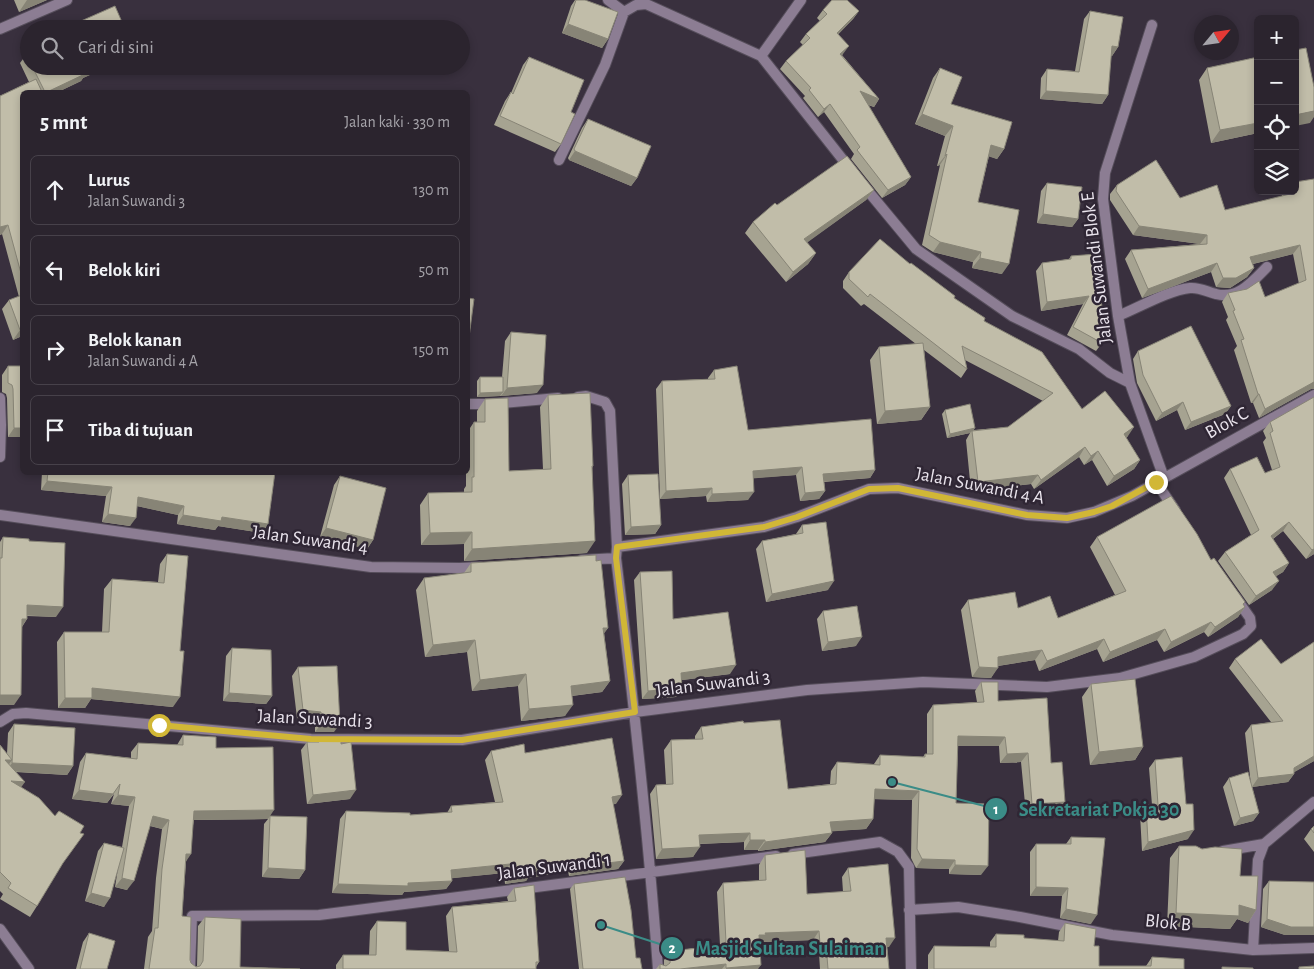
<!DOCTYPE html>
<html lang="id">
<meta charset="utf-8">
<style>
body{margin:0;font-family:"Alegreya Sans",sans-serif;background:#332c36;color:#f1f3f6}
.controls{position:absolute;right:15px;top:15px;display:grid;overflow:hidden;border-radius:8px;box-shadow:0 2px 8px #0003}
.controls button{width:45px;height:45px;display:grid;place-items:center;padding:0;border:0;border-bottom:1px solid #47414a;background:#2b242e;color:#f1f3f6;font:25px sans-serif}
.compass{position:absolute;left:1194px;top:15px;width:45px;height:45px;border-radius:50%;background:#2b242e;box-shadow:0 2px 8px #0003;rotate:61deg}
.stop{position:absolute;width:15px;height:15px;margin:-11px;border:4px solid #d1b736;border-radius:50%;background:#fff}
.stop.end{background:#d1b736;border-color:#fff;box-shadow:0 1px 5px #0008}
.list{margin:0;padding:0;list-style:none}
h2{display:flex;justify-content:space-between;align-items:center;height:65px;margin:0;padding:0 20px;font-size:21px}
h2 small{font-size:16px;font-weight:400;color:#a6a4aa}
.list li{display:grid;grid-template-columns:32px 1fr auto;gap:15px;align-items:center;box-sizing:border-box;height:70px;margin:0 10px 10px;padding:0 10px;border:1px solid #47414a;border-radius:8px}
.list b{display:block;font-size:19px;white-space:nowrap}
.list p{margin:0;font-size:16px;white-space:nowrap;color:#a6a4aa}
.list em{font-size:16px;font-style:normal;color:#a6a4aa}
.icon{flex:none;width:28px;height:28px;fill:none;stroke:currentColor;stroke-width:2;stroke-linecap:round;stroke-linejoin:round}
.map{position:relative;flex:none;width:1314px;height:969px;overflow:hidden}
.search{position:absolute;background:#2b242e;box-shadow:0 2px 8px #0003;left:20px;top:20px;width:450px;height:55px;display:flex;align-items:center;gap:12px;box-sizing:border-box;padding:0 18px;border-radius:28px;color:#a6a4aa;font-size:19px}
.panel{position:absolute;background:#2b242e;box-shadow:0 2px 8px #0003;left:20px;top:90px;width:450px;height:385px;border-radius:8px}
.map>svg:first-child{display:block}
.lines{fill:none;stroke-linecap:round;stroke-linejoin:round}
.minor-casing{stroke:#554d5a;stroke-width:12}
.minor{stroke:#8c7d93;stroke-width:10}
.wall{fill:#a6a391}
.shaded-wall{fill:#878476}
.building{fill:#c1bda9;stroke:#878476}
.route{stroke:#d1b736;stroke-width:6}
.labels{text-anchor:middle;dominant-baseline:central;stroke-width:5;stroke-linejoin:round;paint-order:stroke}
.street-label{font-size:19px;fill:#e9e3ec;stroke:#2f2634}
.leader{fill:none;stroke:#3b8c87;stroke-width:2}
.callout-dot{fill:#3b8c87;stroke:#2f2634;stroke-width:2}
.mark-label{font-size:15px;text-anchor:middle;font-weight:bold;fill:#fff}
.callout-label{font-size:20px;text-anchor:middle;font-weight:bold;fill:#3b8c87;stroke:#2f2634;stroke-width:5;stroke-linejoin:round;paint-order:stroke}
</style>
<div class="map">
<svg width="1314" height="969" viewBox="0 0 1314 969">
<rect width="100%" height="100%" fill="#39303e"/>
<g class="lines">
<!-- minor casing -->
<g class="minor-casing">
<path id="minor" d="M 608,0 L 624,12
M 1152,25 L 1105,173 L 1103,199 L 1118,316 L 1130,383 L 1164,478
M 0,29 L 67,0
M 761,56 L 801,0
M 559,160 L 605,65 L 624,12 L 636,5 L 646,4 L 761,56 L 851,170
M 863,185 L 916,249 L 1012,316 L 1079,349 L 1110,373 L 1130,383
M 1118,316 C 1138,308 1169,290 1190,288 C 1200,287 1207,292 1216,294 C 1238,300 1253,281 1267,267
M 578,397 L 586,396 L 605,402 L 610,411 L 617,547 L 616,558 C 633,695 648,831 658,969
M 0,398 L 1,425 L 0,457
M 468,404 L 490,404 L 558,398
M 1156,482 L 1175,510
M 0,515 L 371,567 L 460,568 L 480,567
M 617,547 L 764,527 L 797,517 L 869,489 L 898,488 L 1027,515 L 1067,518 L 1094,512 L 1132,496 L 1314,395
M 582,560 L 616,558
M 0,722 L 13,714 L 26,713 L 311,739 L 462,740 L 635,712 L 807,690 L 923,682 L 1047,687 L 1120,678 L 1194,657 L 1243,634 L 1251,626 L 1250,618 L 1236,598
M 1223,851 L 1264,844
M 793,854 L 880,842 L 898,852 L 909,867 L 911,969
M 909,910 L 958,907 L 1020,917 L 1112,935 L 1253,950 L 1258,860 L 1264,844 L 1314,802
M 0,929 L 29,969
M 1253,950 L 1314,948
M 190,969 L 192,916 L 319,915 L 776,856"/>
</g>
<!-- minor -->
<use href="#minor" class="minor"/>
</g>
<!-- wall -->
<path class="wall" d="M 14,0 L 47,0 L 19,12 Z
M 575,0 L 585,0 L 608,39 L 602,48 L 562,33 L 571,6 Z
M 823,10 L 859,11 L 853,19 L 838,34 L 843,54 L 842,55 L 879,99 L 874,107 L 868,105 L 911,177 L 905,185 L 882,198 L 851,159 L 854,154 L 824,112 L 818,117 L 803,98 L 805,96 L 780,69 L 786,61 L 803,45 L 800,42 L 806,34 L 820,21 L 817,18 Z
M 1090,11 L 1118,47 L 1112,56 L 1111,55 L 1108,95 L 1102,104 L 1040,99 L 1041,78 L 1047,69 L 1075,71 L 1084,19 Z
M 29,53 L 29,66 L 110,66 L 83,78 L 81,81 L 58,92 L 22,92 L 22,336 L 13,340 L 2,309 L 9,300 L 19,297 L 2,234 L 0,235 L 0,96 L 29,82 L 20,63 L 26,55 Z
M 529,57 L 571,112 L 561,144 L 555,152 L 494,125 L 505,101 L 511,92 L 511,93 L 523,65 Z
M 1258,57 L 1258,133 L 1211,143 L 1199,80 L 1207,68 Z
M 940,68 L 951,104 L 1004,149 L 997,159 L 989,156 L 978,202 L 1002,274 L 972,268 L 973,262 L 933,252 L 922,245 L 940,165 L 937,166 L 945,136 L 915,124 L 933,78 Z
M 588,119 L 637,178 L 631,186 L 569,160 L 568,158 L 582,128 Z
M 1314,179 L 1311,389 L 1259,418 L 1253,403 L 1251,403 L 1234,350 L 1237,346 L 1226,320 L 1228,317 L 1222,302 L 1228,293 L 1265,297 L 1299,284 L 1293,254 L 1253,264 L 1254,268 L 1247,277 L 1230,288 L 1216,287 L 1211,272 L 1142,298 L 1125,259 L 1131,250 L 1200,244 L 1133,235 L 1110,200 L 1110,194 L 1117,185 L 1180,198 L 1225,210 L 1282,196 L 1282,193 L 1283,191 L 1295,191 Z
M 1047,183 L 1078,219 L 1072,227 L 1037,223 L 1041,191 Z
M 874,190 L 866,200 L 807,242 L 816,253 L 808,264 L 786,282 L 745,233 L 753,222 L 777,205 Z
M 1097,254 L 1102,343 L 1096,351 L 1067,335 L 1083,304 L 1041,311 L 1036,271 L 1042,263 L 1069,259 L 1071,256 Z
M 910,264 L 984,321 L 1082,409 L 1128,436 L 1126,438 L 1140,460 L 1134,469 L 1107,486 L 1092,460 L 1084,465 L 1079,457 L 1034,489 L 1031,484 L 971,491 L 966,440 L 970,433 L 947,438 L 942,414 L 945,410 L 974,430 L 1008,427 L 1043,401 L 965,360 L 967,369 L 961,378 L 924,350 L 930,407 L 921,420 L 877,424 L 870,360 L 879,347 L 916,344 L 864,304 L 861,306 L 843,288 L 843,281 L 849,272 Z
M 511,332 L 537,393 L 500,396 L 477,397 L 477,381 L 480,377 L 502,377 L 505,341 Z
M 1138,351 L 1231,406 L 1225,414 L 1185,430 L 1177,410 L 1156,421 L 1137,383 L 1133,359 Z
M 8,366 L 22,366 L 22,437 L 8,437 L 7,398 L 6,394 L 2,392 L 2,375 Z
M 714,370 L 748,430 L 875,470 L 870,478 L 824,482 L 825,491 L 819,499 L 800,501 L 796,475 L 753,478 L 748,500 L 707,502 L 706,496 L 660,499 L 656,389 L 662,381 L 708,379 L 708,378 Z
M 548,395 L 593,466 L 592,468 L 587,553 L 464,561 L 464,544 L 421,545 L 420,505 L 428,493 L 464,493 L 464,489 L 466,486 L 466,472 L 468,472 L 468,431 L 474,422 L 477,422 L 477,411 L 485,399 L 509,471 L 543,469 L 540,407 Z
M 1270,422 L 1314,554 L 1306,559 L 1283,531 L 1273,539 L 1289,563 L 1283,572 L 1276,576 L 1272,590 L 1249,605 L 1218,561 L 1225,552 L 1251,535 L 1224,478 L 1230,469 L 1265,473 L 1272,470 L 1263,442 L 1266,438 L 1263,431 Z
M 42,472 L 275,472 L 268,524 L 262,533 L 218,526 L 215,530 L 177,524 L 178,515 L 137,506 L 130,526 L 102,522 L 106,496 L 41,490 Z
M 628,475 L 661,525 L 655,534 L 625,535 L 622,484 Z
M 340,476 L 373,540 L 367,549 L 320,537 L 334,485 Z
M 802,525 L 828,590 L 766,602 L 756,549 L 762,541 L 796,534 Z
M 3,537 L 29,541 L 56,617 L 27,616 L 27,619 L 22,627 L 14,705 L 0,705 L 0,542 Z
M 1097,537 L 1211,560 L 1245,602 L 1243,605 L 1245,607 L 1238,617 L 1208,637 L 1204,632 L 1164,652 L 1157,640 L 1103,662 L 1097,649 L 1039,671 L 1035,660 L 998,666 L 991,678 L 972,677 L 961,610 L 968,600 L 1018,608 L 1058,618 L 1115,595 L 1090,547 Z
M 167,554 L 173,707 L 91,699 L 85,708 L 58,708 L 57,642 L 64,632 L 102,632 L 104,589 L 112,579 L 158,582 L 160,564 Z
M 596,561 L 608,628 L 604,633 L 610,681 L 602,692 L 572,696 L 565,716 L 521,721 L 518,686 L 472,691 L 467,652 L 425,657 L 416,590 L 424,578 L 464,573 L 471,563 Z
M 640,572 L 673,619 L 730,674 L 682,680 L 682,688 L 676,697 L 642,699 L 634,580 Z
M 823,611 L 856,646 L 822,651 L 817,619 Z
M 1314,642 L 1314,761 L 1294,772 L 1294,774 L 1288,782 L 1252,787 L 1259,813 L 1253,821 L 1234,826 L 1223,787 L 1229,778 L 1251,785 L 1245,733 L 1251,725 L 1271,722 L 1229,668 L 1235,659 L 1281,664 Z
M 232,648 L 272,696 L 266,704 L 223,701 L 226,656 Z
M 298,667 L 334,732 L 315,732 L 315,720 L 297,718 L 292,676 Z
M 981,682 L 1051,763 L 1059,811 L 1026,814 L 1021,762 L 1000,763 L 999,746 L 958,746 L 956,803 L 981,875 L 949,874 L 949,869 L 916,868 L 911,858 L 912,800 L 874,799 L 873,819 L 866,829 L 831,831 L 832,833 L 825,842 L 758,851 L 758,850 L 744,850 L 744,842 L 700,844 L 693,857 L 656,859 L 650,794 L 656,785 L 666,784 L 664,750 L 671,740 L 695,739 L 695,736 L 701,727 L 744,723 L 788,789 L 830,784 L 831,771 L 837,762 L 874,764 L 880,755 L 923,757 L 925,754 L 927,754 L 927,714 L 933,705 L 977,702 L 975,691 Z
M 1091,684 L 1143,747 L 1135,760 L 1090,765 L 1082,697 Z
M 14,724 L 73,766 L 67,775 L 15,772 L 21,787 L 55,816 L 59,811 L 61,865 L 37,906 L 30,917 L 0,899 L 3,894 L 0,891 L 0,745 L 7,754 L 8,733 Z
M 183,735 L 216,748 L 270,816 L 305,870 L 299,879 L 262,877 L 264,824 L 268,819 L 194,820 L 186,862 L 182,916 L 191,963 L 196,967 L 197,966 L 198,926 L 205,917 L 240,967 L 300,969 L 144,969 L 148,937 L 152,931 L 156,878 L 162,829 L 150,826 L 127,890 L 115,887 L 118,868 L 104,907 L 85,901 L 98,851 L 104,843 L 122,847 L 129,806 L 111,804 L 114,794 L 107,803 L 72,799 L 80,762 L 86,753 L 131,758 L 131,752 L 138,743 L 177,745 Z
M 320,737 L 341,744 L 350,799 L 307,804 L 301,750 L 307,742 L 316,742 Z
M 491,751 L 525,753 L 616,804 L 613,804 L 624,861 L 618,869 L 569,876 L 568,871 L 528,878 L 526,881 L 505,884 L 504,873 L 452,878 L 452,881 L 446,889 L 404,892 L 402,895 L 332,893 L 340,819 L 346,811 L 410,815 L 447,813 L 451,806 L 495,802 L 485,760 Z
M 1155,760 L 1188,839 L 1142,851 L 1140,814 L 1146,805 L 1152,805 L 1149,768 Z
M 1314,826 L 1314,852 L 1304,839 L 1311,829 Z
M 1071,837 L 1091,924 L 1060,918 L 1062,896 L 1030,896 L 1030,852 L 1036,844 L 1066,844 Z
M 1179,846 L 1240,876 L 1256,910 L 1248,923 L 1237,919 L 1230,929 L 1167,926 L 1170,858 Z
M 765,855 L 807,894 L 843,892 L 842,877 L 848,868 L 889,947 L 887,947 L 889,969 L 820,969 L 819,953 L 814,953 L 813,940 L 760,942 L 759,944 L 758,969 L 656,969 L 660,964 L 664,966 L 664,960 L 671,951 L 720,945 L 717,892 L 723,883 L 759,881 L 759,865 Z
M 1269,881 L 1285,935 L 1261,927 L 1263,889 Z
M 574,884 L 636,958 L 642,969 L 579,969 L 570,889 Z
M 514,888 L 539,962 L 536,967 L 536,969 L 336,969 L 336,965 L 343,955 L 369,955 L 370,931 L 377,921 L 406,950 L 449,951 L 446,916 L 452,907 L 508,901 L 507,897 Z
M 1065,923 L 1094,946 L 1099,966 L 1146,966 L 1152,957 L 1184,969 L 928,969 L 928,955 L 934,946 L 990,947 L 990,942 L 996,934 L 1024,938 L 1058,941 L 1059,932 Z
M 89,933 L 107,969 L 76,969 L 83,942 Z"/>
<!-- shaded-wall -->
<path class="shaded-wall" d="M 27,0 L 47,0 L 19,12 Z
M 859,11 L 853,19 L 832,41 L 837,33 Z
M 568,24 L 608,39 L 602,48 L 562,33 Z
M 849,46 L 843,54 L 835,62 L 840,54 Z
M 1112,46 L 1118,47 L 1112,56 L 1106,54 Z
M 97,66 L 110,66 L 83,78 L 81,81 L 58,92 L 47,92 Z
M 860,91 L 879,99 L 874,107 L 854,99 Z
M 1046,91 L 1108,95 L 1102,104 L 1040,99 Z
M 830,104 L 824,112 L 818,117 L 824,109 Z
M 1314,111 L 1314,117 L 1310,123 L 1295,126 L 1295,115 Z
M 922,114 L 953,126 L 945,136 L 915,124 Z
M 1258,123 L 1258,133 L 1211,143 L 1220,130 Z
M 991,145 L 1004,149 L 997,159 L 984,155 Z
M 575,151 L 637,178 L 631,186 L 569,160 Z
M 947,154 L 940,165 L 937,166 L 945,156 Z
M 911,177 L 905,185 L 882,198 L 888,190 Z
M 874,190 L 866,200 L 797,250 L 804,239 Z
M 1043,214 L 1078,219 L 1072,227 L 1037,223 Z
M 8,225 L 2,234 L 0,235 L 0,227 Z
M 1139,226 L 1207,235 L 1200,244 L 1133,235 Z
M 940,242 L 981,252 L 973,262 L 933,252 Z
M 1300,245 L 1293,254 L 1244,266 L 1250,257 Z
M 816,253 L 808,264 L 786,282 L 793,272 Z
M 980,258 L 1009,264 L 1002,274 L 972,268 Z
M 1217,263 L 1211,272 L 1142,298 L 1148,289 Z
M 1254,268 L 1247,277 L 1230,288 L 1216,287 L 1223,278 Z
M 1089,296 L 1083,304 L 1041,311 L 1047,302 Z
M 22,329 L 22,336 L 13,340 L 20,330 Z
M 1314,382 L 1314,389 L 1311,389 L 1259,418 L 1265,409 Z
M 543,385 L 537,393 L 501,396 L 507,388 Z
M 503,392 L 500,396 L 477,397 L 480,393 Z
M 1258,394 L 1259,394 L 1253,403 L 1251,403 Z
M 1183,402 L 1177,410 L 1156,421 L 1162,413 Z
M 1231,406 L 1225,414 L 1185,430 L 1191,422 Z
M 930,407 L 921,420 L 877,424 L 885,411 Z
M 1134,427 L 1128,436 L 1118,443 L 1124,434 Z
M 14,428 L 22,428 L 22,437 L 8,437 Z
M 975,428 L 972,433 L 972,431 L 970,433 L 947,438 L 950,434 Z
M 1085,447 L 1079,457 L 1034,489 L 1041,480 Z
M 1098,451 L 1092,460 L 1084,465 L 1091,456 Z
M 1140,460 L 1134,469 L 1107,486 L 1114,476 Z
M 802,467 L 796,475 L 747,479 L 753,471 Z
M 875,470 L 870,478 L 817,482 L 823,474 Z
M 1038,475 L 1031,484 L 971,491 L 978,482 Z
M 47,481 L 112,487 L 106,496 L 41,490 Z
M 712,488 L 706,496 L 660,499 L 666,491 Z
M 825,491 L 819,499 L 800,501 L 805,493 Z
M 754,492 L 748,500 L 707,502 L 712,494 Z
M 138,497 L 184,506 L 178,515 L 132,505 Z
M 108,514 L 136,518 L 130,526 L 102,522 Z
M 183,515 L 222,517 L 268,524 L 262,533 L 218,526 L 215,530 L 177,524 Z
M 1289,522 L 1283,531 L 1264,545 L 1271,536 Z
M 661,525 L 655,534 L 625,535 L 631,527 Z
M 326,528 L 373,540 L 367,549 L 320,537 Z
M 472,532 L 464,544 L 421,545 L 430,533 Z
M 595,541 L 587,553 L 464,561 L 472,549 Z
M 1314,549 L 1314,554 L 1306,559 L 1312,550 Z
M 1289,563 L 1283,572 L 1267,582 L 1273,572 Z
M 834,581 L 828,590 L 766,602 L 772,594 Z
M 1279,581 L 1272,590 L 1249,605 L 1256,596 Z
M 1245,602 L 1239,611 L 1245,607 L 1238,617 L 1208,637 L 1215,627 Z
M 27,605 L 63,607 L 56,617 L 20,615 Z
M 22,619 L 27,619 L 20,629 Z
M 1211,622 L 1204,632 L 1164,652 L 1171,642 Z
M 603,628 L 608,628 L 600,639 Z
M 1165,629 L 1157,640 L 1103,662 L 1110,652 Z
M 862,637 L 856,646 L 822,651 L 828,642 Z
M 1104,639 L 1097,649 L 1039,671 L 1047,661 Z
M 475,640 L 467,652 L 425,657 L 433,645 Z
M 1042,650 L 1035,660 L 991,667 L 998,657 Z
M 736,665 L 730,674 L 675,681 L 681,673 Z
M 979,667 L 998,668 L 991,678 L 972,677 Z
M 526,674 L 518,686 L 472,691 L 480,680 Z
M 610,681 L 602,692 L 563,697 L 571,686 Z
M 92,688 L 180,697 L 173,707 L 91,699 L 85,708 L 58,708 L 65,698 Z
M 682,688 L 676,697 L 642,699 L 648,691 Z
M 229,693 L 272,696 L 266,704 L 223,701 Z
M 0,695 L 21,695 L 14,705 L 0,705 Z
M 573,705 L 565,716 L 521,721 L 529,709 Z
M 303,710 L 321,712 L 315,720 L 297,718 Z
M 321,724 L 340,724 L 334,732 L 315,732 Z
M 958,736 L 1005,737 L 999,746 L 952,746 Z
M 1143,747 L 1135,760 L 1090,765 L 1099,752 Z
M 1028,753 L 1021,762 L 1000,763 L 1007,754 Z
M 1314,756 L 1314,761 L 1291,774 L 1294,774 L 1288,782 L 1252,787 L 1258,778 L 1294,768 Z
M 5,760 L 12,760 L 4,771 Z
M 12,763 L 73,766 L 67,775 L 6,771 Z
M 11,781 L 25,782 L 17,793 Z
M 120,784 L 107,803 L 72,799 L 79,790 Z
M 875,789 L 919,791 L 912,800 L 868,799 Z
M 356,790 L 350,799 L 307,804 L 313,795 Z
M 118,795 L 135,797 L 129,806 L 111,804 Z
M 622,795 L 616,804 L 606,805 L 612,797 Z
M 1065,802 L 1059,811 L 1026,814 L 1032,804 Z
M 274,810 L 268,819 L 188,820 L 194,811 Z
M 1259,813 L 1253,821 L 1234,826 L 1240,818 Z
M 153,816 L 169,820 L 162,829 L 147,825 Z
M 873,819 L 866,829 L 824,832 L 830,822 Z
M 1194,830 L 1188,839 L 1142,851 L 1148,842 Z
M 750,833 L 744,842 L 693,844 L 699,835 Z
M 832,833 L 825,842 L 758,851 L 765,842 Z
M 750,840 L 765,840 L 758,850 L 744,850 Z
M 700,847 L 693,857 L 656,859 L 662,849 Z
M 186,854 L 191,854 L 185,863 Z
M 922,859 L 955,860 L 949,869 L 916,868 Z
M 624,861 L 618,869 L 569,876 L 575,867 Z
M 574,862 L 568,871 L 528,878 L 526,881 L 505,884 L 511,875 L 532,870 Z
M 510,864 L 504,873 L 445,879 L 451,870 Z
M 955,865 L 988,866 L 981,875 L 949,874 Z
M 268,868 L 305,870 L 299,879 L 262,877 Z
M 122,878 L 134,881 L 127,890 L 115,887 Z
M 452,881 L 446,889 L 404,892 L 402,895 L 332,893 L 338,884 L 408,883 Z
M 1036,887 L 1068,888 L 1062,896 L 1030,896 Z
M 91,893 L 110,898 L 104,907 L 85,901 Z
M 1239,905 L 1256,910 L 1248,923 L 1237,919 L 1230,929 L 1167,926 L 1176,913 Z
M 1066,909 L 1097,915 L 1091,924 L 1060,918 Z
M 1267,919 L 1314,927 L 1314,935 L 1285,935 L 1261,927 Z
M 819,931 L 813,940 L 760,942 L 759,944 L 759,935 L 765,933 Z
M 886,938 L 895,938 L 889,947 L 880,948 Z
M 820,944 L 826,944 L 819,953 L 814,953 Z
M 726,964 L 722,969 L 680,969 Z
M 761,965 L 758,969 L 726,969 L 726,968 Z"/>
<!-- building -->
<path class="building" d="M 576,0 L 585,0 L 618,12 L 608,39 L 568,24 Z
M 832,0 L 847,0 L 859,11 L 837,33 L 849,46 L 840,54 L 879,99 L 860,91 L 911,177 L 888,190 L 857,150 L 860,147 L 830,104 L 824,109 L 809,90 L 811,88 L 786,61 L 810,38 L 806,34 L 827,14 L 823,10 Z
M 115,6 L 125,29 L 74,29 L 72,25 Z
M 1090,11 L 1123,17 L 1118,47 L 1112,46 L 1108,95 L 1046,91 L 1047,69 L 1079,72 Z
M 1306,48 L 1314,87 L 1314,111 L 1295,115 L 1295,50 Z
M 29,53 L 29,60 L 26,55 Z
M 529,57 L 584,80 L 571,112 L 575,114 L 561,144 L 500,116 L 511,92 L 513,94 Z
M 1258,57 L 1258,123 L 1220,130 L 1207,68 Z
M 32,66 L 97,66 L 87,71 L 87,73 L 47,92 L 45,92 Z
M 940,68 L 962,77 L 951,104 L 1012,122 L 1004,149 L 991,145 L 978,202 L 1019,210 L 1009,264 L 980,258 L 981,252 L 940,242 L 929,235 L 947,154 L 945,156 L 953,126 L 922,114 Z
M 36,79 L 42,92 L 22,92 L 22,277 L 8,225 L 0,227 L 0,96 Z
M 588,119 L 651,146 L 637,178 L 575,151 L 574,149 Z
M 847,156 L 874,190 L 804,239 L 816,253 L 793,272 L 753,222 L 775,203 L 777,205 Z
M 1156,160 L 1180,198 L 1217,185 L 1225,210 L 1290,194 L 1290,191 L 1295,191 L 1295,182 L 1314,179 L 1314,382 L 1265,409 L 1259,394 L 1258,394 L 1241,340 L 1244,339 L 1233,311 L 1235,310 L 1228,293 L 1247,289 L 1259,281 L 1265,297 L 1306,280 L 1300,245 L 1250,257 L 1254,268 L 1236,278 L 1223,278 L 1217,263 L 1148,289 L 1131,250 L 1207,244 L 1207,235 L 1139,226 L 1116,191 L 1117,185 Z
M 1047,183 L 1082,187 L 1078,219 L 1043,214 Z
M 880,239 L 910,264 L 911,263 L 955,296 L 954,298 L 985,318 L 984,321 L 1042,352 L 1082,409 L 1105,391 L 1134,427 L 1124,434 L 1140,460 L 1114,476 L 1098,451 L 1091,456 L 1085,447 L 1041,480 L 1038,475 L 978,482 L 972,431 L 1008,427 L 1053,393 L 962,346 L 967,369 L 870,294 L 868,297 L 849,279 L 849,272 Z
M 1097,254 L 1103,319 L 1108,322 L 1108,330 L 1102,343 L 1073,327 L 1089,296 L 1047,302 L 1042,263 L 1071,259 L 1071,256 Z
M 22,295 L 22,329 L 20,330 L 9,300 Z
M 468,298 L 474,299 L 468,345 Z
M 1191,326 L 1231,406 L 1191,422 L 1183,402 L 1162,413 L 1143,375 L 1138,351 Z
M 511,332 L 546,335 L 543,385 L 507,388 Z
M 923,343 L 930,407 L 885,411 L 879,347 Z
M 468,356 L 469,356 L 469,385 L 468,385 Z
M 8,366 L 22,366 L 22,428 L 14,428 L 13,389 L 12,385 L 8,383 Z
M 737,366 L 748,430 L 871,419 L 875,470 L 823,474 L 825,491 L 805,493 L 802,467 L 753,471 L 754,492 L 712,494 L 712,488 L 666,491 L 662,381 L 715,379 L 714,370 Z
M 480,377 L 503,377 L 503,392 L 480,393 Z
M 590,393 L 593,466 L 592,466 L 595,541 L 472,549 L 472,532 L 430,533 L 428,493 L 472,492 L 472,477 L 474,477 L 474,422 L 485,422 L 485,399 L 508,398 L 509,471 L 551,469 L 548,395 Z
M 1314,397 L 1314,549 L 1312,550 L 1289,522 L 1271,536 L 1289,563 L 1273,572 L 1279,581 L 1256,596 L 1225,552 L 1259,530 L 1230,469 L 1257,457 L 1265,473 L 1280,467 L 1270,433 L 1273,431 L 1270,422 Z
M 970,404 L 975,428 L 950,434 L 945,410 Z
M 48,472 L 275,472 L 268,524 L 222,517 L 221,521 L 183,515 L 184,506 L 138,497 L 136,518 L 108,514 L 112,487 L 47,481 Z
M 658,474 L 661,525 L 631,527 L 628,475 Z
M 340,476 L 386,488 L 373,540 L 326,528 Z
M 1171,496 L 1197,534 L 1211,560 L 1214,558 L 1245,602 L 1243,604 L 1245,607 L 1215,627 L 1211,622 L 1171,642 L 1165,629 L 1110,652 L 1104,639 L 1047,661 L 1042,650 L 998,657 L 998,668 L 979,667 L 968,600 L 1015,592 L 1018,608 L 1050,596 L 1058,618 L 1126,591 L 1097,537 Z
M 826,522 L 834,581 L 772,594 L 762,541 L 803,533 L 802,525 Z
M 3,537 L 29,539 L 29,541 L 65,543 L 63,607 L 27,605 L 27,619 L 22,619 L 21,695 L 0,695 L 0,558 L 2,558 Z
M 167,554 L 188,556 L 180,651 L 184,651 L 180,697 L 92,688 L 92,698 L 65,698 L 64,632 L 109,632 L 112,579 L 164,583 Z
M 596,555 L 596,561 L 601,560 L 608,628 L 603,628 L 610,681 L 571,686 L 573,705 L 529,709 L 526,674 L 480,680 L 475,640 L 433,645 L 424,578 L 471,572 L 471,563 Z
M 672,571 L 673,619 L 728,612 L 736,665 L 681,673 L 682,688 L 648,691 L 640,572 Z
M 857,606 L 862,637 L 828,642 L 823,611 Z
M 1261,639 L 1281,664 L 1314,642 L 1314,756 L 1294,768 L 1294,774 L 1258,778 L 1251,725 L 1283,721 L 1235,659 Z
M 232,648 L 271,650 L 272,696 L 229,693 Z
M 337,666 L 340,724 L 321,724 L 321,712 L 303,710 L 298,667 Z
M 1135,679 L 1143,747 L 1099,752 L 1091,684 Z
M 981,682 L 998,682 L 998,701 L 1047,698 L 1051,763 L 1062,762 L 1065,802 L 1032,804 L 1028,753 L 1007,754 L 1005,737 L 958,736 L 956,803 L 989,804 L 988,866 L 955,865 L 955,860 L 922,859 L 917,849 L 919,791 L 875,789 L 873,819 L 830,822 L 832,833 L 765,842 L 765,840 L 750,840 L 750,833 L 699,835 L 700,847 L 662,849 L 656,785 L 673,784 L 671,740 L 703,739 L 701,727 L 743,721 L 744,723 L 780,720 L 788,789 L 836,784 L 837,762 L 880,765 L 880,755 L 925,757 L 925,754 L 933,754 L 933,705 L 984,702 Z
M 14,724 L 75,728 L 73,766 L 12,763 Z
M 183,735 L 216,737 L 216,748 L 273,747 L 274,810 L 194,811 L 191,854 L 186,854 L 182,916 L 191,917 L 190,960 L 191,963 L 196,967 L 200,966 L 203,961 L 205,917 L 241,919 L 240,967 L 300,969 L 149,969 L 155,928 L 158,928 L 162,869 L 169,820 L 153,816 L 134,881 L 122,878 L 135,797 L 118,795 L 120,784 L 113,794 L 79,790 L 86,753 L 137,759 L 138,743 L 183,745 Z
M 320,737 L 341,737 L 341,744 L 351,742 L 356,790 L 313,795 L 307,742 L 319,742 Z
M 612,738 L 622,795 L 612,797 L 624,861 L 575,867 L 574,862 L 532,870 L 532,873 L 511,875 L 510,864 L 451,870 L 452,881 L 408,883 L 408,886 L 338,884 L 346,811 L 410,813 L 410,815 L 452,812 L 451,806 L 503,802 L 491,751 L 524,744 L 525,753 Z
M 0,745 L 12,760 L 5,760 L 25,782 L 11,781 L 39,798 L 55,816 L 59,811 L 84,826 L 80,833 L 84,834 L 63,863 L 37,906 L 8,888 L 11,883 L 0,872 Z
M 1182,757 L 1186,804 L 1193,804 L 1194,830 L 1148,842 L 1146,805 L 1158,805 L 1155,760 Z
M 1248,772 L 1259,813 L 1240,818 L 1229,778 Z
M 270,816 L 307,817 L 305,870 L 268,868 Z
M 1314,826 L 1314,833 L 1311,829 Z
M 1071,837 L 1105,838 L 1097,915 L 1066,909 L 1068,888 L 1036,887 L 1036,844 L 1071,844 Z
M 104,843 L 124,848 L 110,898 L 91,893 Z
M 1179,846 L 1196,846 L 1202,849 L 1215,847 L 1242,849 L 1240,876 L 1258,876 L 1256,910 L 1239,905 L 1239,916 L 1176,913 Z
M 805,850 L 807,894 L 851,891 L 848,868 L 888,864 L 895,938 L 886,938 L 889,969 L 828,969 L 826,944 L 820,944 L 819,931 L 765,933 L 766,935 L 759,935 L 761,965 L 726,968 L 726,964 L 680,969 L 660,969 L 660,964 L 666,966 L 670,963 L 671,951 L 725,945 L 725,942 L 726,942 L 723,883 L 766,880 L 765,855 Z
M 625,877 L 631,910 L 636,958 L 640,958 L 642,969 L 583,969 L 574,884 Z
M 1269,881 L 1314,882 L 1314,927 L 1291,927 L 1267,919 Z
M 534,885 L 539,962 L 536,962 L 536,969 L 343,969 L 343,955 L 376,955 L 377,921 L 406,922 L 406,950 L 457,952 L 452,907 L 516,901 L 514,888 Z
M 1065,923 L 1096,929 L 1094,946 L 1099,946 L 1099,966 L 1151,966 L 1152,957 L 1184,959 L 1184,969 L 934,969 L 934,946 L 996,947 L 996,934 L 1024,935 L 1024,938 L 1064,941 Z
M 89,933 L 115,941 L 107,969 L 80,969 Z
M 1314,966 L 1314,969 L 1299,969 L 1299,967 Z
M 1222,967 L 1253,968 L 1253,969 L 1222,969 Z"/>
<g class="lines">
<!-- route -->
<path class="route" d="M 159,725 L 311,739 L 462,740 L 635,712 L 616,558 L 617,547 L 764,527 L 797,517 L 869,489 L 898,488 L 1027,515 L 1067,518 L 1094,512 L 1112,506 L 1156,482"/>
</g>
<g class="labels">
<!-- street labels -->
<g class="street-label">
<text transform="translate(1097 268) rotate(-97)">Jalan Suwandi Blok E</text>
<text transform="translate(1227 423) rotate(-29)">Blok C</text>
<text transform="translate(980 486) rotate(11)">Jalan Suwandi 4 A</text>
<text transform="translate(310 540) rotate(8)">Jalan Suwandi 4</text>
<text transform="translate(713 684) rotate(-7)">Jalan Suwandi 3</text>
<text transform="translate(315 719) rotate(3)">Jalan Suwandi 3</text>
<text transform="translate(554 867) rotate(-7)">Jalan Suwandi 1</text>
<text transform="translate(1168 923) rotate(6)">Blok B</text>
</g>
</g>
<!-- callouts -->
<path class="leader" d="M892 782L996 809M601 925L672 948"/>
<g class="callout-dot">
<circle cx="892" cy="782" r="5"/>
<circle cx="601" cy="925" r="5"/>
<circle cx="996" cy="809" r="12"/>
<circle cx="672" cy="948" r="12"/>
</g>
<g class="mark-label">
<text x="996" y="814">1</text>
<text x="672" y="953">2</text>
</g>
<g class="callout-label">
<text x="1099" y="816">Sekretariat Pokja 30</text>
<text x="790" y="955">Masjid Sultan Sulaiman</text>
</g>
</svg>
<div class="controls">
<button>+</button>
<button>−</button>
<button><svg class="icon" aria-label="locate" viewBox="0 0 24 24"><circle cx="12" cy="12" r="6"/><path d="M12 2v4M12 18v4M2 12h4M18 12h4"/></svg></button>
<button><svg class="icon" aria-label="layers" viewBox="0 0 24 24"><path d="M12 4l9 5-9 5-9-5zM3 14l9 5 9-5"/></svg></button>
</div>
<svg class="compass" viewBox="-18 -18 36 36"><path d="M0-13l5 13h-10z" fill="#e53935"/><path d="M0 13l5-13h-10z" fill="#a6a4aa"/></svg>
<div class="stop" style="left:159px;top:725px"></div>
<div class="stop end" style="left:1156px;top:482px"></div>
<div class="search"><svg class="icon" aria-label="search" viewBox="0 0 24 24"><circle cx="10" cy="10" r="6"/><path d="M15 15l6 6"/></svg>Cari di sini</div>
<section class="panel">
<h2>5 mnt<small>Jalan kaki · 330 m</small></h2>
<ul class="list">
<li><svg class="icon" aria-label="ahead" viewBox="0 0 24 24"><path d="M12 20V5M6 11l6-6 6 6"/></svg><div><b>Lurus</b><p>Jalan Suwandi 3</p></div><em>130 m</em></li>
<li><svg class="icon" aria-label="left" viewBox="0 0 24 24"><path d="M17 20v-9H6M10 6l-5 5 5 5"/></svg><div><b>Belok kiri</b></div><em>50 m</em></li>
<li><svg class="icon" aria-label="right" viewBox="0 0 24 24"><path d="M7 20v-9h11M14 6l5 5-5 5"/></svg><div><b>Belok kanan</b><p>Jalan Suwandi 4 A</p></div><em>150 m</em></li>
<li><svg class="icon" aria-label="arrive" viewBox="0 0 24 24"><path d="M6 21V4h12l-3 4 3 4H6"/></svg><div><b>Tiba di tujuan</b></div></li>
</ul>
</section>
</div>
